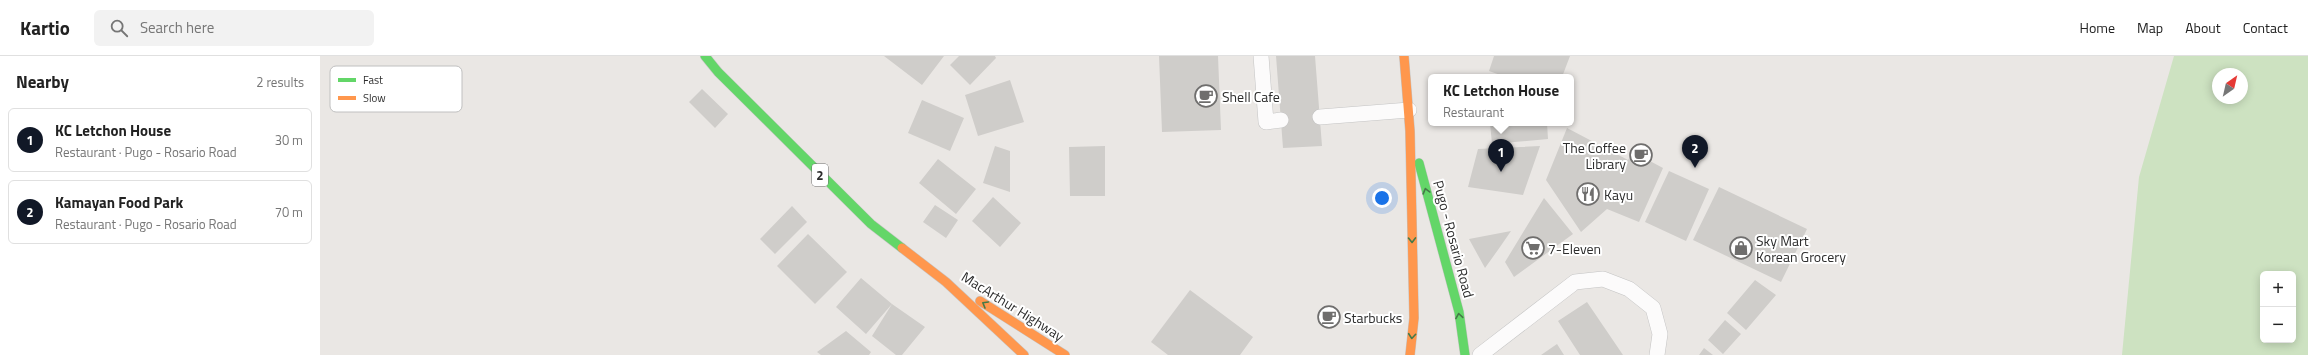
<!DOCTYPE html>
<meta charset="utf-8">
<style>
body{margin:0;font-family:"Titillium Web",sans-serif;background:#f2f2f2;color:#222}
.controls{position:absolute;right:12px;bottom:12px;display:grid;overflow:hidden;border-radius:6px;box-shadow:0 2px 10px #0003}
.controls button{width:36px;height:36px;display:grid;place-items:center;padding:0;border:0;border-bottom:1px solid #e0e0e0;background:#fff;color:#222;font:20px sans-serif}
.compass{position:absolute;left:1892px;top:12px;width:36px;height:36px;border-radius:50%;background:#fff;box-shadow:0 2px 10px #0003;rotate:34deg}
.you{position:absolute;left:1062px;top:142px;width:14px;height:14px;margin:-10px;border:3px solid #fff;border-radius:50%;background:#1a73e8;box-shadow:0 0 0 6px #1a73e833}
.badge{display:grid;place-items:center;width:26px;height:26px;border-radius:50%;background:#111827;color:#fff;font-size:13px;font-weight:700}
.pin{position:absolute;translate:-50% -33px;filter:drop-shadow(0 1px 2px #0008)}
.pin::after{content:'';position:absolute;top:21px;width:14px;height:12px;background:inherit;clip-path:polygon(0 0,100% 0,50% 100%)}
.popup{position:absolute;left:1108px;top:18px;width:146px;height:52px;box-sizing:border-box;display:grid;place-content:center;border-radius:6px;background:#fff;filter:drop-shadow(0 1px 3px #0005);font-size:13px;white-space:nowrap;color:#767676}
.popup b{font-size:15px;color:#222}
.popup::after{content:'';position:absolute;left:50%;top:100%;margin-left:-8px;border:8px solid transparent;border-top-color:#fff}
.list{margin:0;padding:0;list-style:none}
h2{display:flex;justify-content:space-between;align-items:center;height:52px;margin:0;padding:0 16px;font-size:17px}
h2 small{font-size:13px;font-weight:400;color:#767676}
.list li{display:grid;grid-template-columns:26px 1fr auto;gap:12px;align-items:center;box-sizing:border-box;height:64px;margin:0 8px 8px;padding:0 8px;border:1px solid #e0e0e0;border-radius:6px}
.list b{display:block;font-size:15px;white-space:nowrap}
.list p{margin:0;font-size:13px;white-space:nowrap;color:#767676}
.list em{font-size:13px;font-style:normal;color:#767676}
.icon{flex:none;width:22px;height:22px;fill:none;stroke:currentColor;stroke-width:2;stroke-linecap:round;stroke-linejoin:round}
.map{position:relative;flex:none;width:1988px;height:299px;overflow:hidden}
header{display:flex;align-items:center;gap:24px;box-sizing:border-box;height:56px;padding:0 20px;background:#fff;border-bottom:1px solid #e0e0e0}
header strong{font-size:19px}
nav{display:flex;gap:22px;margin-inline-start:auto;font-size:14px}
.search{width:280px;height:36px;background:#f2f2f2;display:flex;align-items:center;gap:10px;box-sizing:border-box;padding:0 14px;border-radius:6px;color:#767676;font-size:15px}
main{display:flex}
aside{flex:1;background:#fff}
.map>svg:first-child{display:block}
.green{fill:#cde2c1;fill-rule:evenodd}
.building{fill:#cfcdca}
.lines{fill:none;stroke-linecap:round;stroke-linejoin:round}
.lane-casing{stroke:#c4c4c4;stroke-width:16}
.fast-casing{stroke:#c6c4c3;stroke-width:10}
.slow-casing{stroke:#c6c4c3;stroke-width:10}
.lane{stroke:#fcfbfb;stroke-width:15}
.fast{stroke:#63d668;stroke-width:9}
.slow{stroke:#ff974d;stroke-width:9}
.oneway{stroke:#457948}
.labels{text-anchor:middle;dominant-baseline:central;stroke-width:4;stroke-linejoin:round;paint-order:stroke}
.shield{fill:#fff;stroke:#6c6c6c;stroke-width:1}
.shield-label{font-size:13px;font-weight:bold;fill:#2d2d2d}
.poi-label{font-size:14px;fill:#2d2d2d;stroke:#fff;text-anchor:start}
.street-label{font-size:14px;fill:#2d2d2d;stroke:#fff}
.key{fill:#fff;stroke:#c0c0c0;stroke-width:1}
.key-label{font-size:11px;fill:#2d2d2d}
</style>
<header>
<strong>Kartio</strong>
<div class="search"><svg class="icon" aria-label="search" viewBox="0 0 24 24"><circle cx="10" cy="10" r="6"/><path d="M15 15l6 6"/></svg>Search here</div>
<nav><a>Home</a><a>Map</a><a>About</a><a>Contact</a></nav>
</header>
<main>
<aside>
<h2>Nearby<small>2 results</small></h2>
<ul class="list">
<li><span class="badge">1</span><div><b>KC Letchon House</b><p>Restaurant · Pugo - Rosario Road</p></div><em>30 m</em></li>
<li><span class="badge">2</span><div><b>Kamayan Food Park</b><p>Restaurant · Pugo - Rosario Road</p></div><em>70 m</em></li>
</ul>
</aside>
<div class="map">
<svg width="1988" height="299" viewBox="0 0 1988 299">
<rect width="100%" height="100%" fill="#eae7e4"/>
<!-- green -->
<path class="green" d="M 1854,0 L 1988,0 L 1988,299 L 1802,299 L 1819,121 ZM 1898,18 L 1922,18 L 1922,42 L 1898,42 ZM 1943,218 L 1973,218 L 1973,284 L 1943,284 Z"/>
<!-- building -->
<path class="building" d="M 564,0 L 624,0 L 602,29 Z
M 639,0 L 675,0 L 676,2 L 650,29 L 630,9 Z
M 839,0 L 898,0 L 901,74 L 842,76 Z
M 956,0 L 995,0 L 1002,90 L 963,92 Z
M 1174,0 L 1250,0 L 1242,21 L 1186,21 L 1169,15 Z
M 690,24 L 704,66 L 658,80 L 645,39 Z
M 382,33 L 408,58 L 395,72 L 369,46 Z
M 602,44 L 644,62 L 630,95 L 588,77 Z
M 1170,67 L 1227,67 L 1228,83 L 1172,88 Z
M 1247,72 L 1308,104 L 1313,96 L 1343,112 L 1319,166 L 1287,153 L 1261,176 L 1226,124 Z
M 675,90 L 690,95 L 690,136 L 663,127 Z
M 785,90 L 785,140 L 750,140 L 749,91 Z
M 1220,90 L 1203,139 L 1148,131 L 1158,93 Z
M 618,103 L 656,133 L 636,158 L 599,127 Z
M 1349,115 L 1389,133 L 1366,185 L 1325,166 Z
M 1399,131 L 1487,173 L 1461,226 L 1373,184 Z
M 673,141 L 701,167 L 680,191 L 652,165 Z
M 1224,142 L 1253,178 L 1194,221 L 1185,206 Z
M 615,149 L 638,164 L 626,182 L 603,166 Z
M 472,150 L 487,166 L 455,198 L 440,183 Z
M 1191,175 L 1180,191 L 1165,212 L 1149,183 Z
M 488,178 L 527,216 L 495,248 L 457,210 Z
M 541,222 L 572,248 L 605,271 L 582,299 L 576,299 L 552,280 L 572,248 L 546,278 L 516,251 Z
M 1435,224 L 1456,239 L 1426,274 L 1407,257 Z
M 870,234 L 933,281 L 920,299 L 848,299 L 831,286 Z
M 1267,246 L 1303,299 L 1260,299 L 1238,265 Z
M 1405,264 L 1421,278 L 1403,298 L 1388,284 Z
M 526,275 L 551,296 L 549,299 L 501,299 L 497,296 Z
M 1237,288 L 1244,299 L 1221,299 Z
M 1384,292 L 1393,299 L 1379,299 Z"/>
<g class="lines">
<!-- lane casing -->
<g class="lane-casing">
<path id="lane" d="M 941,0 L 946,66 L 961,64
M 1000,61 L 1089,54
M 1160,299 L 1255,226 L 1283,223 L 1309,233 L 1333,252 L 1340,278 L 1337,299"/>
</g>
<!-- fast casing -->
<g class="fast-casing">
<path id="fast" d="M 385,0 L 398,16 L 551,168 L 582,192
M 1099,107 L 1139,256 L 1145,299"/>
</g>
<!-- slow casing -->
<g class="slow-casing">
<path id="slow" d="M 1084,0 L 1090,75 L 1094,262 L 1090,299
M 582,192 L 626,226 L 704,299
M 660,245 L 745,299"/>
</g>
<!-- lane -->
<use href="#lane" class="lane"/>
<!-- fast -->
<use href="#fast" class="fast"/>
<!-- slow -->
<use href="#slow" class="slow"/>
</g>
<!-- one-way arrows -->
<defs><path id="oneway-chevron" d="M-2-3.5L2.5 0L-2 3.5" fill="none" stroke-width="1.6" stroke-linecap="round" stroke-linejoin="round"/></defs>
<g class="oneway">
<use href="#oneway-chevron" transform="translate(1106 135) rotate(-105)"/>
<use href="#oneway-chevron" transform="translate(1092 184) rotate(89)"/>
<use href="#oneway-chevron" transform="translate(665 248) rotate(-150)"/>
<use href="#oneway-chevron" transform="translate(1139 260) rotate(-99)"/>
<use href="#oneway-chevron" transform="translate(1092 280) rotate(95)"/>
</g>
<!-- icons -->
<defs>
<g id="cafe-ring" transform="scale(1.15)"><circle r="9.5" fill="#fff" stroke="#6f6e6d" stroke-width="1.5"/><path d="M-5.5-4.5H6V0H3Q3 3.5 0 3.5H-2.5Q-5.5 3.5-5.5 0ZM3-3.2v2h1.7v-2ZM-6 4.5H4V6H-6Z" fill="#6f6e6d"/></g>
<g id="restaurant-ring" transform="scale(1.15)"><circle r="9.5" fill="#fff" stroke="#6f6e6d" stroke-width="1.5"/><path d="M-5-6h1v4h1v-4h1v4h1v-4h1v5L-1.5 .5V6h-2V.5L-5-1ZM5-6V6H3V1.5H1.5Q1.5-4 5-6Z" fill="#6f6e6d"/></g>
<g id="supermarket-ring" transform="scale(1.15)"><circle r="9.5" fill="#fff" stroke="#6f6e6d" stroke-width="1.5"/><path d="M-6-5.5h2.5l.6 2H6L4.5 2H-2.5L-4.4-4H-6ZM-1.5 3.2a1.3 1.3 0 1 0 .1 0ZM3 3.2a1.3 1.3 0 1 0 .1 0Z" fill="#6f6e6d"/></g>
<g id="shop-ring" transform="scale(1.15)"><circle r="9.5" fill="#fff" stroke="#6f6e6d" stroke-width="1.5"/><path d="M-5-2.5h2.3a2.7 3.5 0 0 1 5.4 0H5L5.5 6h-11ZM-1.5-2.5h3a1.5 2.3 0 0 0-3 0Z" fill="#6f6e6d"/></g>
</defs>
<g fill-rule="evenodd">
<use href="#cafe-ring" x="886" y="40"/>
<use href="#cafe-ring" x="1321" y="99"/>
<use href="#restaurant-ring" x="1268" y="138"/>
<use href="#supermarket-ring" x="1213" y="192"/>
<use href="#shop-ring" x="1421" y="192"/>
<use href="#cafe-ring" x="1009" y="261"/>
</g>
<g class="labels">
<!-- shield labels -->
<rect class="shield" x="492" y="108" width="16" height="22" rx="3"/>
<g class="shield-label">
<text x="500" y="119">2</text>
</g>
<!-- poi labels -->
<g class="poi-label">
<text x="902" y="40">Shell Cafe</text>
<text x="1306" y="91" text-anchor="end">The Coffee<tspan x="1306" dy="16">Library</tspan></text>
<text x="1284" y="138">Kayu</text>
<text x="1436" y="184">Sky Mart<tspan x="1436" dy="16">Korean Grocery</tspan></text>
<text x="1228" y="192">7-Eleven</text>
<text x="1024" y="261">Starbucks</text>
</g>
<!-- street labels -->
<g class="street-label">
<text transform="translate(1134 183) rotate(75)">Pugo - Rosario Road</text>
<text transform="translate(693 250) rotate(32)">MacArthur Highway</text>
</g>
</g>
<!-- legend -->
<rect x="10" y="10" width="132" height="46" rx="6" class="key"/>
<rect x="18" y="22" width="18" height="4" fill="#63d668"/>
<rect x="18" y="40" width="18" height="4" fill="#ff974d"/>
<g class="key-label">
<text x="43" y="28">Fast</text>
<text x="43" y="46">Slow</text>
</g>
</svg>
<div class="controls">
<button>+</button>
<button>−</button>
</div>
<svg class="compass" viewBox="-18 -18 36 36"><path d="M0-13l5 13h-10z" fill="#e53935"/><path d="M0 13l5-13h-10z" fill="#767676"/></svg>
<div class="you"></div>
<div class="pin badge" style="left:1181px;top:116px">1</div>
<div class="popup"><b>KC Letchon House</b>Restaurant</div>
<div class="pin badge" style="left:1375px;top:112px">2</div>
</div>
</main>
